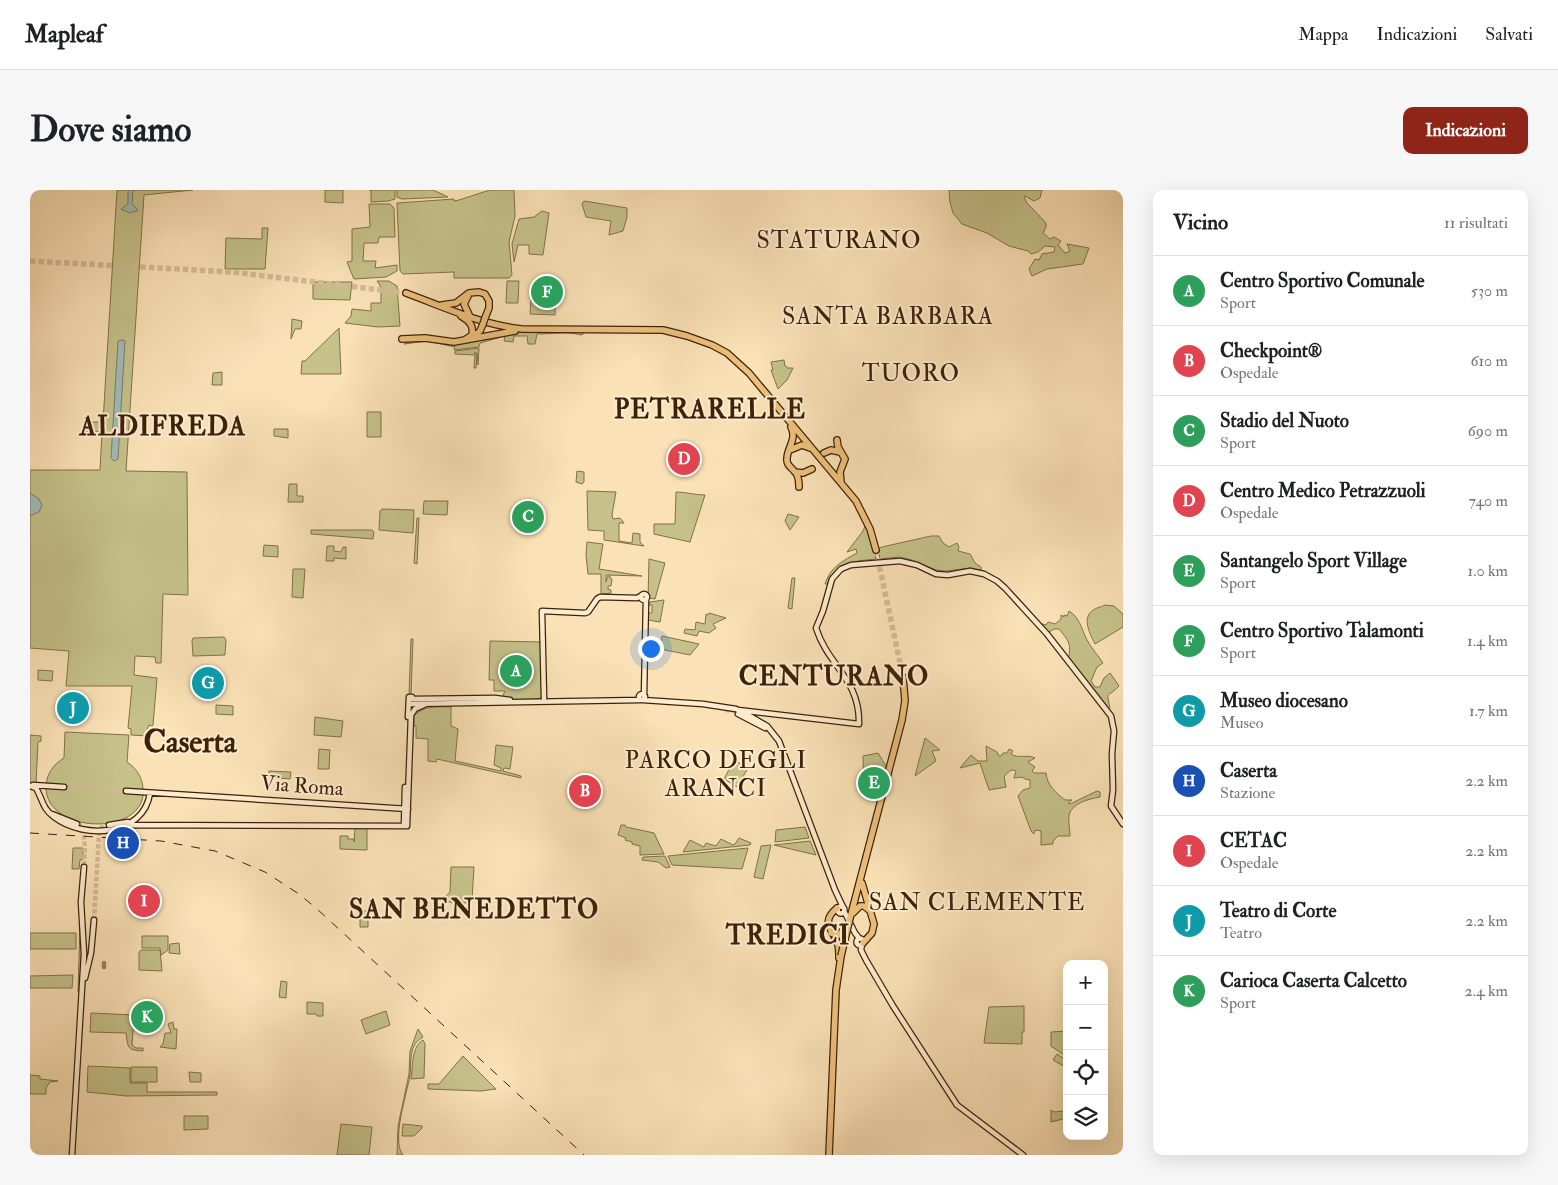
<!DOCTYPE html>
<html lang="it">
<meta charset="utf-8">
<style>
body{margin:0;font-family:"IM FELL Double Pica",serif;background:#f6f6f6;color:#202124}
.controls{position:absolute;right:15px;bottom:15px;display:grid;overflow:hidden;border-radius:10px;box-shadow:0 5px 20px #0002}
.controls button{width:45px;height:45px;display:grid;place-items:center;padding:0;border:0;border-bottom:1px solid #e0e0e0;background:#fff;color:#202124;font:25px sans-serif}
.you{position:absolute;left:620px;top:458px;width:18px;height:18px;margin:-12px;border:4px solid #fff;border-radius:50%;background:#1a73e8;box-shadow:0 0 0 8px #1a73e833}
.badge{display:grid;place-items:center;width:32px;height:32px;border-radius:50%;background:#8f2418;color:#fff;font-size:16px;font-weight:700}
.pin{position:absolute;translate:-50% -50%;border:2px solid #fff;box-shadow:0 1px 5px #0006}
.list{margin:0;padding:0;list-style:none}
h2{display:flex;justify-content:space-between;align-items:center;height:65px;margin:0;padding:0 20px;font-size:21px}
h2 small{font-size:16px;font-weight:400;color:#757577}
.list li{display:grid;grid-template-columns:32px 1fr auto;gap:15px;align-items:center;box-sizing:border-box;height:70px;padding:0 20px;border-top:1px solid #e0e0e0}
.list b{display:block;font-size:19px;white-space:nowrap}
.list p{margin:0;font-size:16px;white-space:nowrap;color:#757577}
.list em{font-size:16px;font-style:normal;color:#757577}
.icon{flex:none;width:28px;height:28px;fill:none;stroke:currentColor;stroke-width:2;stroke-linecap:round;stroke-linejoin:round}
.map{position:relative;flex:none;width:1093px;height:965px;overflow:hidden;border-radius:10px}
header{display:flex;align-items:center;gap:30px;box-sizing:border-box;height:70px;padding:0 25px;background:#fff;border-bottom:1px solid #e0e0e0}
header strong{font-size:24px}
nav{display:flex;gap:28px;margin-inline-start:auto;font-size:18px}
.intro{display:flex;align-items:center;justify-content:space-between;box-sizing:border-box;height:120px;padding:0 30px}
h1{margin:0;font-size:35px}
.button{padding:12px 22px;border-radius:10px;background:#8f2418;color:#fff;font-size:18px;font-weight:700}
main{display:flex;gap:30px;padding:0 30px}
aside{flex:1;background:#fff;border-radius:10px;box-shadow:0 5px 20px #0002}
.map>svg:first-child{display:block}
.green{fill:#c5c189;stroke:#827148}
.water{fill:#a1bbb7;stroke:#7a7d71}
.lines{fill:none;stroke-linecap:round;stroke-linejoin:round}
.taxiway{stroke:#9c815f;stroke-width:4.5}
.secondary-tunnel{stroke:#d5bb93;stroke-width:4.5;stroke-dasharray:4.5 2;stroke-linecap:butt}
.trunk-tunnel{stroke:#d5bb93;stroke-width:5.5;stroke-dasharray:5.5 3;stroke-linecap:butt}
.secondary-casing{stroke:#3f2108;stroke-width:7}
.trunk-casing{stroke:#3f2108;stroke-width:8}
.secondary{stroke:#fcecd0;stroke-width:4.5}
.trunk{stroke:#edc07b;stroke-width:5.5}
.rail{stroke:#3f2108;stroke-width:1;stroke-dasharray:9 9;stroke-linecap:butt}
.trunk-bridge-casing{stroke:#3f2108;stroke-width:8;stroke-linecap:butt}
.trunk-bridge{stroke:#edc07b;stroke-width:5.5}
.labels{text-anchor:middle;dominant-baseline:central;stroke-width:4;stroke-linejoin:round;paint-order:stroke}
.street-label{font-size:21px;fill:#3f2108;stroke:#fcecd0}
.quarter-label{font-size:24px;letter-spacing:1px;fill:#3f2108;stroke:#fcecd0}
.district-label{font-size:26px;font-weight:bold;letter-spacing:1px;fill:#3f2108;stroke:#fcecd0}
.town-label{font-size:31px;font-weight:bold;fill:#3f2108;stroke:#fcecd0}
</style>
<header>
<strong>Mapleaf</strong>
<nav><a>Mappa</a><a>Indicazioni</a><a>Salvati</a></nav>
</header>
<div class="intro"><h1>Dove siamo</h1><a class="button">Indicazioni</a></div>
<main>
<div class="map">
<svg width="1093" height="965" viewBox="0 0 1093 965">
<rect width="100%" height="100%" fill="#fae1b6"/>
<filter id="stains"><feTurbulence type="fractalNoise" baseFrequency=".004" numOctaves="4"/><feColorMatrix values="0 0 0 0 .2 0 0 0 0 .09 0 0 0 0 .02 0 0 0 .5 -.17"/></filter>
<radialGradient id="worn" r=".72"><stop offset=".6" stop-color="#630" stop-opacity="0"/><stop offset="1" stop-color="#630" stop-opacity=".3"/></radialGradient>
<!-- green -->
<path class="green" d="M 87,0 L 163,0 L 114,5 L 96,281 L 157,282 L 158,405 L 133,404 L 131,473 L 126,473 L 125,467 L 105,466 L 104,485 L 127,488 L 123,535 L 122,536 L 119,535 L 117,540 L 118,546 L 101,545 L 101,539 L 98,538 L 102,496 L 36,496 L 39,461 L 0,458 L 0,280 L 70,280 L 72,242 L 54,241 L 55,232 L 73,232 Z
M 295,0 L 313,0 L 313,13 L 295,12 Z
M 340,0 L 365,0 L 365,9 L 358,11 L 341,12 L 341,2 Z
M 367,0 L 403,0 L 418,7 L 372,9 L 367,7 Z
M 460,0 L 484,0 L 485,26 L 479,52 L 482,85 L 479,88 L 424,88 L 424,82 L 373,84 L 370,81 L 367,13 L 424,9 L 424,11 L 429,10 Z
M 919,0 L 1012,0 L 1010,8 L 1004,11 L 995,6 L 994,7 L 997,13 L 1016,33 L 1016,37 L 1013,43 L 1020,49 L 1024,47 L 1031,51 L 1028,55 L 1035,63 L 1040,61 L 1037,54 L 1059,58 L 1053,74 L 1017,79 L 1002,86 L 999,79 L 1005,69 L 1009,70 L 1012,64 L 1024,62 L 1025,57 L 1015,56 L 1008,62 L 1001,64 L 998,61 L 979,56 L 957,43 L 932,34 L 923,23 L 920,12 Z
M 554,11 L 597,18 L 597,27 L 593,41 L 579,45 L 581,31 L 556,27 L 552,14 Z
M 339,14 L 360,14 L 364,18 L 365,47 L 349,47 L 348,53 L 334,53 L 333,71 L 346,71 L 345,78 L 367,75 L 367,81 L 356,87 L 324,89 L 317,72 L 322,71 L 322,39 L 340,37 Z
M 512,21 L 519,23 L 513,65 L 499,64 L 499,55 L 488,55 L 484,72 L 482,54 L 489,29 L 504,27 Z
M 232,38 L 238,38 L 235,79 L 195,79 L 196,48 L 232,49 Z
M 347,91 L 359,91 L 367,96 L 370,136 L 348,137 L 315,133 L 321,126 L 322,119 L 341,121 L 341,113 L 351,113 L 351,97 Z
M 477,91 L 489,91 L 488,113 L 476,113 Z
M 283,92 L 322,92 L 320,110 L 283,109 Z
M 508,92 L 526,92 L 525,125 L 500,124 L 501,109 L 508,109 Z
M 262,129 L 272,131 L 271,139 L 265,139 L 261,149 Z
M 309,138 L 311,184 L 271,184 L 272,171 L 275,171 Z
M 487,141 L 555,142 L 552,145 C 534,141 524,144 507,144 L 505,154 L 498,154 L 497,146 L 484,146 L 483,152 L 474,151 L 475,146 L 450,153 L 449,157 L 424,160 L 425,157 L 397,151 L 374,154 L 387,150 L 423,153 Z
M 449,158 L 448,175 L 447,163 L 444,163 L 447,164 L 446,178 L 444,178 L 445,165 L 425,164 L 425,161 Z
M 754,170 L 755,176 L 756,176 L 757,178 L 763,178 L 757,190 L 748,199 L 741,180 L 743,180 L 741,172 Z
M 192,182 L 192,195 L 182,195 L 183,183 Z
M 337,222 L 351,222 L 351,247 L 337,247 Z
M 244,239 L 258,239 L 258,248 L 244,246 Z
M 547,281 L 554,282 L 554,292 L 552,294 L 546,292 Z
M 259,294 L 267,294 L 267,306 L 273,306 L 273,312 L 258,312 Z
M 557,301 L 586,302 L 582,325 L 583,329 L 590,328 L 594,333 L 589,333 L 589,351 L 602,353 L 603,343 L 610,344 L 610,352 L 614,356 L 574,350 L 574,341 L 558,340 Z
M 646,302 C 656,302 665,305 675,305 L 660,352 L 624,344 L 624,334 L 645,334 Z
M 394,311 L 418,311 L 417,325 L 393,324 Z
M 352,319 L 384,320 L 383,343 L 349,340 L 350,321 Z
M 758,324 L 769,327 L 760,340 L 755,331 Z
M 387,328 L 389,328 L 387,374 L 384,373 Z
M 835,336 L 839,339 L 846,369 C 826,371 805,372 798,394 L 795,394 C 800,377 813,371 827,363 L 826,359 L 817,362 L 833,341 Z
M 281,340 L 342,340 L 344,342 L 343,349 L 281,344 Z
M 901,346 L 909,346 L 913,353 L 919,357 L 927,353 L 929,357 L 928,361 L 940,364 L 945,373 L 951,377 L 951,380 L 940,378 L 916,381 L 906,380 L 882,370 L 869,367 L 850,369 L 848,359 L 852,357 Z
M 557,352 L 573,354 L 569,379 L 612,386 L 576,385 L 576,392 L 578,386 L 580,386 L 580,388 L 582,389 L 581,396 L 578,396 L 578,399 L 581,400 L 581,403 L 571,404 L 571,384 L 558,384 L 556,365 Z
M 234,355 L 248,356 L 248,367 L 233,366 Z
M 297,356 L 304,356 L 304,361 L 311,362 L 313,357 L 316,357 L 316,369 L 304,368 L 304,371 L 296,371 Z
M 619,369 L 635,373 L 625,409 L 618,408 Z
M 263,379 L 275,379 L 273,408 L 262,407 Z
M 762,388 L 765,388 L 762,419 L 758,418 Z
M 634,410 L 630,432 L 618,430 L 618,423 L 622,423 L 622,415 L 618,415 L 620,412 Z
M 1075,415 L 1084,416 L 1093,424 L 1093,437 L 1065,454 C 1059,442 1050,425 1067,418 C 1070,417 1073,416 1075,415 Z
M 1039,421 C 1050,428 1051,438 1057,450 C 1061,458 1068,465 1073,473 L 1067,477 L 1061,491 L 1065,497 L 1070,497 L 1074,488 L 1080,483 L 1089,496 C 1077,509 1076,499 1080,518 L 1077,519 L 1038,470 C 1042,454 1039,451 1029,439 L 1024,439 L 1018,443 L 1009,433 L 1016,435 L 1018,432 L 1025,434 L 1031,429 L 1031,425 L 1034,427 L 1034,425 L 1037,426 Z
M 679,423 L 696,428 L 683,434 L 686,438 L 679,443 L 669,441 L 667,446 L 654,443 L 655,439 L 665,440 L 666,432 L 675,434 L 676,424 L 678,425 Z
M 632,446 L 669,454 L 660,465 L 630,459 Z
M 194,447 L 196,450 L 195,465 L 163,466 L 162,451 L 163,448 Z
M 381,449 L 383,449 L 381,506 L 379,506 Z
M 460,451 L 512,452 L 513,508 L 483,511 L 476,509 L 473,505 L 475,501 L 464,501 L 464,490 L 459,490 Z
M 8,480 L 23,481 L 22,491 L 8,490 Z
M 186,515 L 203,516 L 203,525 L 186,524 Z
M 421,517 L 421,536 L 428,539 L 425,571 L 471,581 L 471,578 L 464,575 L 466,555 L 483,557 L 480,579 L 474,578 L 473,581 L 491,586 L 491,588 L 407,569 L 406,572 L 398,571 L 398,549 L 386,548 L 386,536 L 384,536 L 384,526 C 394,515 407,517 421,517 Z
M 285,527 L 313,531 L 311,547 L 284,545 Z
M 35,542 L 99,545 L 97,572 C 109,580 114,591 113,605 C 109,647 13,643 16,595 C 17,583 24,574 34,568 Z
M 0,545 L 11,546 L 11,551 L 8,552 L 6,594 L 0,594 Z
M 895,548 L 910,560 L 902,561 L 906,571 L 885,586 Z
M 956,556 L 967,562 L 969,566 L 971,566 L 973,563 L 977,563 L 979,559 L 983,561 L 981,564 C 988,569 997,564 1005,568 L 998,572 L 1005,577 L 1002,581 L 1004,583 L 1016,583 C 1017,595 1026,603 1035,610 L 1042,610 L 1038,613 L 1040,614 L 1067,601 L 1070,602 L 1070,607 C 1059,609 1042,613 1039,625 C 1038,631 1040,640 1040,646 L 1028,646 L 1023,651 L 1023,654 L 1011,655 L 1011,641 L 1005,640 L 1004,644 L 1001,641 L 988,606 L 993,600 L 1000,598 L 1000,590 L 995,589 L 992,587 L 984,588 L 986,581 C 981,578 977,583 974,587 L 976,597 L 959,600 L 950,573 L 930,578 L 941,565 L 948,571 L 957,571 Z
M 289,559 L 300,560 L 299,579 L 288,579 Z
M 848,563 L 858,579 L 852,604 L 834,604 L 833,566 Z
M 704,570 L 718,578 L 707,597 L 694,589 Z
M 239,581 L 261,582 L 260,589 L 239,587 Z
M 591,635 L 595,635 L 596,637 L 624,643 L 634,664 L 610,665 L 610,656 L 602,654 L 602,652 L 595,650 L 596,648 L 588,645 Z
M 775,637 L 779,648 L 745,652 L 746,640 Z
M 325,638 L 337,638 L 337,660 L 310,659 L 310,646 L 318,646 L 318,649 L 324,649 L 324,652 Z
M 709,648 L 721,653 L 720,655 L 653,662 L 660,650 L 674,657 L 676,653 L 686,656 L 691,649 L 703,655 L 705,654 Z
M 780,651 L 786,665 L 744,655 Z
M 741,655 L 733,689 L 724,687 L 731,656 Z
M 43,658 L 53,658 L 53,669 L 50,670 L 49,679 L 42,679 Z
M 718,658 L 712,679 L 642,675 L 638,666 Z
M 635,666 L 640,677 L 636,678 L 628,672 L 612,670 L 613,667 Z
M 421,677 L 444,677 L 442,710 L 439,710 L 439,713 L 417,712 L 416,706 L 420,702 Z
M 330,721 L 338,721 L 338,737 L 330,737 Z
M 50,735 L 52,762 L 49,802 L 48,802 Z
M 0,743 L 46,743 L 46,759 L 0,759 Z
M 112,746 L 138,746 L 138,760 L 131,765 L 130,758 L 112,758 Z
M 149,753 L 150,764 L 139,763 L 140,754 Z
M 111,760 L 130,760 L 132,781 L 109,780 L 109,762 Z
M 43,785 L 42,798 L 0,798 L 0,786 Z
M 251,791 L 257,792 L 256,808 L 249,807 Z
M 277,812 L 293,813 L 293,826 L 287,826 L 286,824 L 277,824 Z
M 994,816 L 994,842 L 992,842 L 992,854 L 954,853 L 959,817 Z
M 106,821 L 129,821 L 129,830 L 105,830 Z
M 356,821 L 360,835 L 336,844 L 331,830 Z
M 61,823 L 104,825 L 102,855 L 106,858 L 113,858 L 113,861 C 97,860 98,858 96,843 L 60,842 Z
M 143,832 L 144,839 L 147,839 L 146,859 L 130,857 L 133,854 L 135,843 L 141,843 L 138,834 Z
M 388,839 L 393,847 C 388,850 385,853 383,858 C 380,867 381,877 380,886 C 377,903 361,951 373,965 L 367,965 L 368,936 L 379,884 L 380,861 Z
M 1037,841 L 1037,867 L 1021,856 L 1021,842 Z
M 393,850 L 395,854 L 394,888 L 381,889 C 383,877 381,857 393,850 Z
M 1027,864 L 1037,871 L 1037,878 L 1023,870 Z
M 433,866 L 466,899 L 451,901 L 398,899 L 398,894 L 409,894 Z
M 58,876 L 100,878 L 100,893 L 117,893 L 117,902 L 187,902 L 187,905 L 97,906 L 57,902 Z
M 101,877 L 127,877 L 127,892 L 101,892 Z
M 159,882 L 171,883 L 171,892 L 160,892 Z
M 0,885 L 10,886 L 10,889 L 28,891 L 20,892 L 16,898 L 16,904 L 0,904 Z
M 1037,918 L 1037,928 L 1021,932 L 1021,920 L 1024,922 L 1034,921 L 1034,919 Z
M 154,926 L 178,926 L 178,939 L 154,940 Z
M 311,934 L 342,937 L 339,965 L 307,965 Z
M 373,934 L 392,936 L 392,938 L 384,946 L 372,946 Z"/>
<!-- water -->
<path class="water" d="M 98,0 L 103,0 L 102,14 L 108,20 L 100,23 L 91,19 L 98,14 Z
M 92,150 L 95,151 L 88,269 L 84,271 L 81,268 L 88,151 Z
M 0,303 L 9,309 L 12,315 L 9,322 L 0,326 Z"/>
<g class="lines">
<!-- taxiway -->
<path class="taxiway" d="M 74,777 L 74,773"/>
<!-- secondary-tunnel -->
<path class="secondary-tunnel" d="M 695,520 L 708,521
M 34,597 L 96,601
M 47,634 C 58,642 54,665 54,677
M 64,730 L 69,644 L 72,637 L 79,635"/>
<!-- trunk-tunnel -->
<path class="trunk-tunnel" d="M 0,71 L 202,82 L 376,103
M 846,360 L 873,487"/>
<!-- secondary casing -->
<g class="secondary-casing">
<path id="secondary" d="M611 407a3 3 0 1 1 6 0a3 3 0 1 1-6 0Z
M609 507a3 3 0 1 1 6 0a3 3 0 1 1-6 0Z
M 614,506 L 616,409
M 514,508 L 512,421 L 555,423 L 558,422 L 567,409 L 570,407 L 607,408 L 611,406
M 382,509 L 465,508 L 480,510
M 613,510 L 673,514 L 706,519
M 379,514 L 611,510
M 708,520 L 829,534 C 830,489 798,476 786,438 L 793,421 L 802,389 L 811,379 L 821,375 L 870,371 L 887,375 L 906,384 L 918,385 L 940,381 L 954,384 L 967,391 L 975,398 L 1017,444 L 1081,526 L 1084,541 L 1082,564 L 1083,600 L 1081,616 L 1093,634
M 713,522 L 737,536 L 749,551 L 805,700 L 813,717
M 708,524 L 735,538
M 378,527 L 379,507 L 382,507
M 3,595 L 34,597
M 0,596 L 6,598 C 13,610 12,618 24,627 C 54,650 114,646 120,603
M 96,601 L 378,619
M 22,624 L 47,634
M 79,635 L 98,632
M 96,635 L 377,636 L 381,525 L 385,519 L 396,514
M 374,636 L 375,597
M807.5 720a3.5 3.5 0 1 1 7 0a3.5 3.5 0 1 1-7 0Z
M 814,721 L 825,743 L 829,748
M826.5 752a3.5 3.5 0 1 1 7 0a3.5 3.5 0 1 1-7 0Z
M 832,754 L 831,760 L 836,770 L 863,816 L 927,915 L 993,965
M 55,788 L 61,763 L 64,730
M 42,965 L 54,764 L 51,712 L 54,677"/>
</g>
<!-- trunk casing -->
<g class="trunk-casing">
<path id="trunk" d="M 376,103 C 414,117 452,135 492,139 L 633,140 L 657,146 L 682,155 L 697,163 L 719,183 L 826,311 L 840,339 L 846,360
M 438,106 L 434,114 L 440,127
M 412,115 L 426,113 L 439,103 L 449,102 L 455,104 L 459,111 L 459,118 L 455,128
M 431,126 C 439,131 444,135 442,145 L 436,149
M 442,148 L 450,141 L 453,134
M 372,149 L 395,148 L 424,152 L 485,141
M 761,237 C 767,249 758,256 757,268 C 756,277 764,278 767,285 C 769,289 769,293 769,297
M 807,250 L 808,257 L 815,269 L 810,282 L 811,292
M 760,260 L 772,255 L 780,258
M 794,263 L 801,260 L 810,262
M 765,282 L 773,283 L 782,279
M 832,693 L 844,734 L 842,743 L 833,753
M 807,718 C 789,733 804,740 808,755 C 809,759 809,764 809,768
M 823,723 L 830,716 L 834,716 L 839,720
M 819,732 L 872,530 L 875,511 L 873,487
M 799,965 L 806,800 L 811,766"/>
</g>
<!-- secondary -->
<use href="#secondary" class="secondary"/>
<!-- trunk -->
<use href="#trunk" class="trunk"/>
<!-- rail -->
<path class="rail" d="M 0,643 L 131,651 L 185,661 L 235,682 L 269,704 L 286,718 L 554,965"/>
<!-- trunk-bridge casing -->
<g class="trunk-bridge-casing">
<path id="trunk-bridge" d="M 453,134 L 455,128
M 801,743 L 809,745 L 815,738
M 811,766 L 819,732"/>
</g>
<!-- trunk-bridge -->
<use href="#trunk-bridge" class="trunk-bridge"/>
</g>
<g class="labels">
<!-- street labels -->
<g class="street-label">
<text transform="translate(272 596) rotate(4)">Via Roma</text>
</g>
<!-- quarter labels -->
<g class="quarter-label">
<text x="809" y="50">STATURANO</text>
<text x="858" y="126">SANTA BARBARA</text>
<text x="881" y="183">TUORO</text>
<text x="686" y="570">PARCO DEGLI<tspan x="686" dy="28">ARANCI</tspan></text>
<text x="947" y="712">SAN CLEMENTE</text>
</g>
<!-- district labels -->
<g class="district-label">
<text x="680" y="220">PETRARELLE</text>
<text x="133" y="237">ALDIFREDA</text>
<text x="804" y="487">CENTURANO</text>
<text x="444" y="720">SAN BENEDETTO</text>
<text x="758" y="746">TREDICI</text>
</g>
<!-- town labels -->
<g class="town-label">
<text x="160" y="552">Caserta</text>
</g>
</g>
<rect width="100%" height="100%" filter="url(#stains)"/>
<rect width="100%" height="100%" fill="url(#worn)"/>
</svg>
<div class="controls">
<button>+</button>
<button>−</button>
<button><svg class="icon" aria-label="locate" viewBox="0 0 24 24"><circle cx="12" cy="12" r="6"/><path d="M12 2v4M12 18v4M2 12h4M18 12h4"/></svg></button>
<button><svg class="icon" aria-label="layers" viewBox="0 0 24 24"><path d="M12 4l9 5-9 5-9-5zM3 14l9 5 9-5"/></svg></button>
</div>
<div class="you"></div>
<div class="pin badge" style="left:486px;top:481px;background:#2e9e5b">A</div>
<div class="pin badge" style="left:555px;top:601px;background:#e0444e">B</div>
<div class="pin badge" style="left:498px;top:327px;background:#2e9e5b">C</div>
<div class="pin badge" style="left:654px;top:269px;background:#e0444e">D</div>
<div class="pin badge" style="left:844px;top:593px;background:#2e9e5b">E</div>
<div class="pin badge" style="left:517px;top:102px;background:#2e9e5b">F</div>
<div class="pin badge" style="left:178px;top:493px;background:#0f9aa8">G</div>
<div class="pin badge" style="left:93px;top:653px;background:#1a4fb4">H</div>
<div class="pin badge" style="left:114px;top:711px;background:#e0444e">I</div>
<div class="pin badge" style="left:43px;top:518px;background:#0f9aa8">J</div>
<div class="pin badge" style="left:117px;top:827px;background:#2e9e5b">K</div>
</div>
<aside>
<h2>Vicino<small>11 risultati</small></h2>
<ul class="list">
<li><span class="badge" style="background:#2e9e5b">A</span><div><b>Centro Sportivo Comunale</b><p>Sport</p></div><em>530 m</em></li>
<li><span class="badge" style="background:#e0444e">B</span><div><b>Checkpoint®</b><p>Ospedale</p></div><em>610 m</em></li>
<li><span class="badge" style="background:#2e9e5b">C</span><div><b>Stadio del Nuoto</b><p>Sport</p></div><em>690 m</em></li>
<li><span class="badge" style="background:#e0444e">D</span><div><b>Centro Medico Petrazzuoli</b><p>Ospedale</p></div><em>740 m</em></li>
<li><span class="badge" style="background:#2e9e5b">E</span><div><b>Santangelo Sport Village</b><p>Sport</p></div><em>1.0 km</em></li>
<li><span class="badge" style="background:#2e9e5b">F</span><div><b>Centro Sportivo Talamonti</b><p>Sport</p></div><em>1.4 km</em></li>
<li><span class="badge" style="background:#0f9aa8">G</span><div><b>Museo diocesano</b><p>Museo</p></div><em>1.7 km</em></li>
<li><span class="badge" style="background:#1a4fb4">H</span><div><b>Caserta</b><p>Stazione</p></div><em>2.2 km</em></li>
<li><span class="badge" style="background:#e0444e">I</span><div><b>CETAC</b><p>Ospedale</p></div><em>2.2 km</em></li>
<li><span class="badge" style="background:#0f9aa8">J</span><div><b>Teatro di Corte</b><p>Teatro</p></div><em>2.2 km</em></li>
<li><span class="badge" style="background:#2e9e5b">K</span><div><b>Carioca Caserta Calcetto</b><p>Sport</p></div><em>2.4 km</em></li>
</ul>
</aside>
</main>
